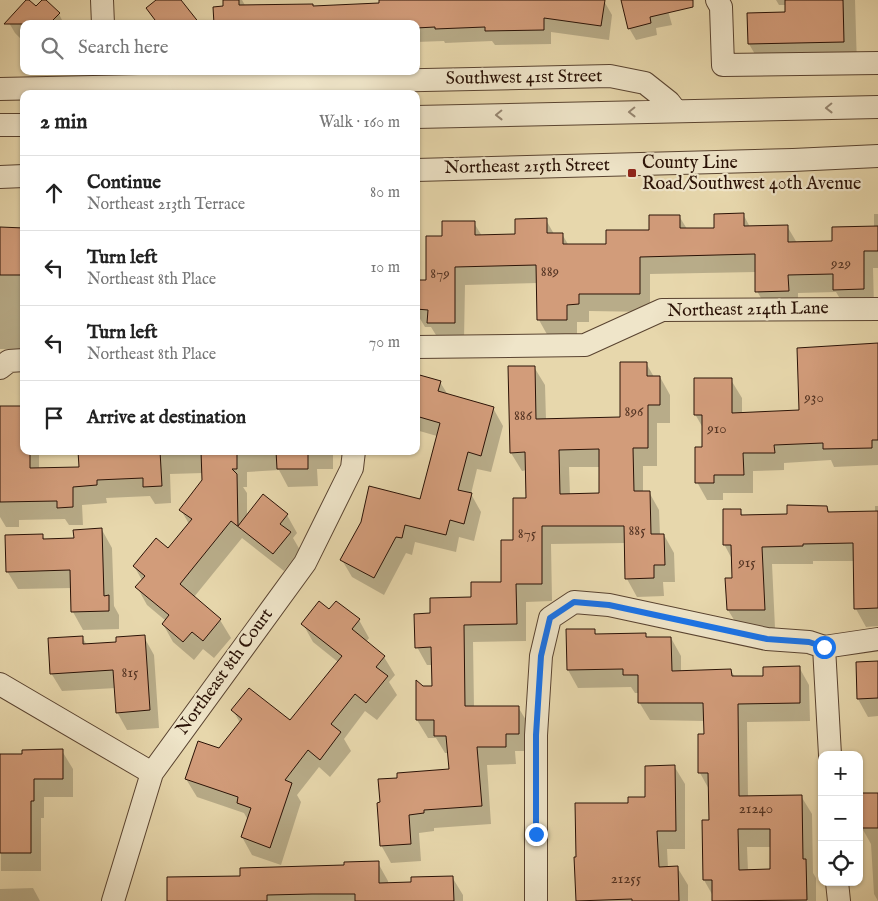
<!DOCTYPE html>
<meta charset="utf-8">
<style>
body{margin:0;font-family:"IM FELL English",serif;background:#f6f6f6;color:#222}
.controls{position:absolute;right:15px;bottom:15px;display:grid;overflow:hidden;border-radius:10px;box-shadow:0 1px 4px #0004}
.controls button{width:45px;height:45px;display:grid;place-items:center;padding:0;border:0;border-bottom:1px solid #e0e0e0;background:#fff;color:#222;font:25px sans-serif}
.stop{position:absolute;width:15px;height:15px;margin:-11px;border:4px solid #1a73e8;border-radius:50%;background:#fff}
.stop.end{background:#1a73e8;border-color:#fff;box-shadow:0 1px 5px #0008}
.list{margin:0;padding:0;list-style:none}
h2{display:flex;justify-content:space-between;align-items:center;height:65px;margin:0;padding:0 20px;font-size:21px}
h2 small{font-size:16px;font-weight:400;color:#767676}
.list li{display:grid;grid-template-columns:32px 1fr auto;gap:15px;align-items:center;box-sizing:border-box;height:75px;padding:0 20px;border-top:1px solid #e0e0e0}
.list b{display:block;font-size:19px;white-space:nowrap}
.list p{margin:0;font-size:16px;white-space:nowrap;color:#767676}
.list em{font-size:16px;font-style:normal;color:#767676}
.icon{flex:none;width:28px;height:28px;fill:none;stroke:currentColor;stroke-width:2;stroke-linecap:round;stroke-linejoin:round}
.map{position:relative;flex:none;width:878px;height:901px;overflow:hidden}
.search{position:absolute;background:#fff;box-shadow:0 1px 4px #0004;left:20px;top:20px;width:400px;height:55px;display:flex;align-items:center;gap:12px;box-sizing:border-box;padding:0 18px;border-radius:10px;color:#767676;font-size:19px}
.panel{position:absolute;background:#fff;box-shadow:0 1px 4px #0004;left:20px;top:90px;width:400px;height:365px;border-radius:10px}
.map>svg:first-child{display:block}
.shadow{fill:#0003;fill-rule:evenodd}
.building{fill:#d29c7a;stroke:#2a1206;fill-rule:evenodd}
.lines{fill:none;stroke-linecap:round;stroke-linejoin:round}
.minor-casing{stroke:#594330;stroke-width:24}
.minor{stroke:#efe5c9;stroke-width:22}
.oneway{stroke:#968671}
.route{stroke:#1a73e8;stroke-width:6}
.poi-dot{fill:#8f2418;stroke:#efe5c9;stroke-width:2}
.labels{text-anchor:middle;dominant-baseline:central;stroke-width:4.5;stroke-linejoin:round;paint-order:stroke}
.number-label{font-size:15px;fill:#543423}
.street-label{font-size:18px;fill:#2a1206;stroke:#efe5c9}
.poi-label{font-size:18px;fill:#2a1206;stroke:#efe5c9;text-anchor:start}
</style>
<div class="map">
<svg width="878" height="901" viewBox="0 0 878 901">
<rect width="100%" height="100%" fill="#e7d7ac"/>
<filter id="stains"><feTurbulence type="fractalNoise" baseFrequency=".004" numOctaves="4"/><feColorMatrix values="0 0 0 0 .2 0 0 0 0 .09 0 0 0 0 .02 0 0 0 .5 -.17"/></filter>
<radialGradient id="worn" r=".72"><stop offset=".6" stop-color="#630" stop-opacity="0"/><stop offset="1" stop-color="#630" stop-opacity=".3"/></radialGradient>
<!-- shadow -->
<path class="shadow" d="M 44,0 L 59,14 L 64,24 L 24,24 L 24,42 L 15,33 L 8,21 L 36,8 Z
M 224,0 L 242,0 L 246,7 L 313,8 L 380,5 L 380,0 L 599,0 L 604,1 L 612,15 L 609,40 L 551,32 L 551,44 L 495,45 L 492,41 L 445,43 L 444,41 L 416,42 L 416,24 L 225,8 Z
M 622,0 L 665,0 L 672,25 L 656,28 L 657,35 L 636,40 L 629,28 Z
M 776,0 L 855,0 L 857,66 L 763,68 L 749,44 L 787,13 L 786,5 L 779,5 Z
M 743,214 L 750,227 L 787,226 L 797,243 L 833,242 L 874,227 L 874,214 L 878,214 L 878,268 L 873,268 L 874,307 L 845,307 L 836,292 L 798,293 L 798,309 L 767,309 L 757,291 L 756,272 L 650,274 L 650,312 L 589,311 L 589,322 L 577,322 L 577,337 L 549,338 L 539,320 L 538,283 L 465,285 L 464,340 L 439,340 L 431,327 L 425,327 L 416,312 L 416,281 L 427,281 L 444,238 L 474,223 L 482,236 L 517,235 L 546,220 L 554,234 L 562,234 L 569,246 L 607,246 L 650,231 L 679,216 L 687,229 L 716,229 Z
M 24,229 L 22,349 L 0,349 L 0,244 Z
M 878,345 L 878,465 L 834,467 L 831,460 L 784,463 L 784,470 L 753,471 L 753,493 L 723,493 L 723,500 L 707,500 L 697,482 L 703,448 L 703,428 L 695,414 L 731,380 L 742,398 L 742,413 L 800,411 Z
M 646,363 L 654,377 L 660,377 L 670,395 L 670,423 L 657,423 L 657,466 L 643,466 L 643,492 L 649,492 L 659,510 L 660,535 L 664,535 L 674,553 L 675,582 L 663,582 L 664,596 L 637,597 L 627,579 L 626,543 L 551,544 L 552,601 L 526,602 L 526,641 L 473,642 L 474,707 L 518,707 L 529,725 L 529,751 L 515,751 L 516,764 L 487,765 L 491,824 L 434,828 L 434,831 L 419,833 L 421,861 L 391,863 L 381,845 L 381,803 L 399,779 L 450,770 L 448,753 L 445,753 L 436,738 L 428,738 L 417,720 L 423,687 L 433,687 L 433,665 L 427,665 L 417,647 L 431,614 L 472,598 L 503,583 L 528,499 L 527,470 L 522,471 L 511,453 L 534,367 L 545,385 L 546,420 L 621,419 ZM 569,467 L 601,467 L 601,495 L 570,495 Z
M 416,376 L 440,382 L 448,395 L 493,408 L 503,426 L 491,472 L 477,469 L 471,494 L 481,512 L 474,541 L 459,537 L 456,552 L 415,542 L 412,555 L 406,553 L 384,595 L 352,577 L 342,560 L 421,501 L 437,436 L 416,430 Z
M 0,408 L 24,451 L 39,451 L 39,469 L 80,468 L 79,451 L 333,451 L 333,469 L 317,469 L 318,486 L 288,487 L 279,470 L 247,472 L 247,487 L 243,487 L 247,493 L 247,516 L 287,515 L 297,533 L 293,538 L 300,550 L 284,571 L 242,538 L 194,597 L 220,620 L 231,638 L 214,658 L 203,649 L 194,660 L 173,642 L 163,624 L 166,621 L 147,605 L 137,587 L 142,580 L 134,566 L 169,550 L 189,524 L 181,510 L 203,481 L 203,473 L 170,474 L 171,503 L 155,504 L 150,496 L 106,498 L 107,503 L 82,505 L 83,525 L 69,525 L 65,519 L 19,520 L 19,527 L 6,527 L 0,517 Z
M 875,506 L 878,506 L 878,626 L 866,627 L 856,609 L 855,561 L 813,561 L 813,564 L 772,564 L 775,628 L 739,628 L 728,610 L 733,579 L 732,559 L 724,544 L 740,510 L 743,516 L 789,515 L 827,507 L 830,513 L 875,513 Z
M 102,530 L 112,548 L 114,606 L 119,615 L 119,629 L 83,630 L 73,612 L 72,588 L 18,589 L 7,571 L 42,535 L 45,540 L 75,539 Z
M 329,611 L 359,620 L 369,638 L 366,642 L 384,657 L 395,675 L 389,682 L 397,695 L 377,720 L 365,711 L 344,739 L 351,751 L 330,777 L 319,767 L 297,795 L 301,802 L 281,865 L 252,855 L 242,837 L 248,820 L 244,813 L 197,797 L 186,779 L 219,750 L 240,723 L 233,710 L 290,722 L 338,662 L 313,642 L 303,624 Z
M 594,630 L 597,636 L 645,635 L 648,639 L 671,638 L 681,656 L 681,672 L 731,671 L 735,677 L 765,677 L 799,667 L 809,685 L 810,721 L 747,722 L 748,797 L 801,796 L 812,814 L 813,873 L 816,878 L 816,901 L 713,901 L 713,896 L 704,880 L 711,821 L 710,791 L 700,773 L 705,736 L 705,721 L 650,720 L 639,702 L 639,693 L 635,693 L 631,687 L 578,688 L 568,670 L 567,631 ZM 747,847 L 771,847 L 771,871 L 748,871 Z
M 82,637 L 87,645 L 118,643 L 144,637 L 154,655 L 159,728 L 127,730 L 117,712 L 116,688 L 62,691 L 51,673 Z
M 878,662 L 878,716 L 868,717 L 858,699 Z
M 62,751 L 73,769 L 73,797 L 44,797 L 44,818 L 41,818 L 41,871 L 1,871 L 0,755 L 24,755 Z
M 674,766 L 685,784 L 685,849 L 667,849 L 668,868 L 677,867 L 688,885 L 688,901 L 577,901 L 629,804 L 647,799 Z
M 878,794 L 878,901 L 874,894 L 871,844 L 862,828 L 860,795 Z
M 378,863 L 388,881 L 388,884 L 412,883 L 452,877 L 463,895 L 463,901 L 169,901 L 241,877 Z
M 33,888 L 40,901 L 0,901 L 0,889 Z"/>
<!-- building -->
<path class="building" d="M 26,0 L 29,0 L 36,6 L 42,0 L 46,0 L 60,13 L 52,21 L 55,24 L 4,24 Z
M 156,0 L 181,0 L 200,24 L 158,24 L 146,8 Z
M 223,0 L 239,0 L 239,5 L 313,4 L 313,6 L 379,3 L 379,0 L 605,0 L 601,26 L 544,18 L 544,30 L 485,31 L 485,27 L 435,29 L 435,27 L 416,28 L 416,24 L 214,24 L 213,7 L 223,6 Z
M 621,0 L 693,0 L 693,7 L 650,17 L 651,23 L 628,29 Z
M 785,0 L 843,0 L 844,42 L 748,44 L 747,13 L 785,12 Z
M 744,213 L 744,226 L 788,225 L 788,242 L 832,241 L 832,227 L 878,226 L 878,251 L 864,251 L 864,289 L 833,290 L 833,274 L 788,275 L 789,291 L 755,292 L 755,254 L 640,257 L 640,294 L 579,294 L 579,304 L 567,305 L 567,320 L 537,320 L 536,265 L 455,267 L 455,323 L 427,323 L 428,310 L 416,309 L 416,280 L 426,280 L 426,236 L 442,236 L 442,221 L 475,221 L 475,235 L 515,234 L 515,219 L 547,218 L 547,233 L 563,233 L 563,244 L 606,244 L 606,230 L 649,230 L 649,215 L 680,215 L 680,228 L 714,228 L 714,214 Z
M 0,227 L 24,228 L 24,275 L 0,275 Z
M 878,343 L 878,440 L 872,440 L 872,448 L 823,449 L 823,443 L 774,445 L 775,453 L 743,453 L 744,475 L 714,475 L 714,483 L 695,483 L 695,447 L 702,447 L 702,415 L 694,415 L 694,378 L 732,378 L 732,413 L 799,410 L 797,348 Z
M 620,362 L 647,362 L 647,376 L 660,376 L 660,405 L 648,405 L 648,448 L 633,448 L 634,491 L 650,491 L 651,534 L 664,534 L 665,565 L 654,565 L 654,578 L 625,579 L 624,526 L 542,526 L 542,584 L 516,584 L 517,624 L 464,625 L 465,706 L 519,706 L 519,734 L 506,734 L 506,747 L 477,747 L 482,806 L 424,810 L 424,813 L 409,815 L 411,844 L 380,846 L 377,803 L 380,802 L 378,779 L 397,778 L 397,773 L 449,769 L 446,736 L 434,736 L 434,720 L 416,720 L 416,680 L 423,686 L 432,686 L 431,647 L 415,648 L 414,614 L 430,613 L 430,598 L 471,597 L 471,582 L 501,582 L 501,540 L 513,540 L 513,498 L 526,498 L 525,452 L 510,453 L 508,366 L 535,366 L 536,419 L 620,417 ZM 599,449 L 599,493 L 560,494 L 559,450 Z
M 416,374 L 441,381 L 438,391 L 494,407 L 481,456 L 468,452 L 458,490 L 472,493 L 464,524 L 450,520 L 446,535 L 405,525 L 402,538 L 396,537 L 374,578 L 340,560 L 361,522 L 369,486 L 420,499 L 440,423 L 416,416 Z
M 0,406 L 24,406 L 24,451 L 30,451 L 30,468 L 79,467 L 78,451 L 160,451 L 162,486 L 143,487 L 143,478 L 97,480 L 97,485 L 73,487 L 73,507 L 57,508 L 57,501 L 0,502 Z
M 201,451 L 237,451 L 237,469 L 232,469 L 237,474 L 238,526 L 263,494 L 288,514 L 280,524 L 291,532 L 273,554 L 231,521 L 180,584 L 221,619 L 203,641 L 192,632 L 183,642 L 162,624 L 169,615 L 135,587 L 145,576 L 133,566 L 156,538 L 168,548 L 192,519 L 179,510 L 202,480 Z
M 276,451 L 308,451 L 308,469 L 277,469 Z
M 787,505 L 827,506 L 828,512 L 878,511 L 878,608 L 854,609 L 853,543 L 803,544 L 803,546 L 762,547 L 765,610 L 727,610 L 725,578 L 732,578 L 731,545 L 723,545 L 723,509 L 741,509 L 741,515 L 787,514 Z
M 102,528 L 104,596 L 109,595 L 109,611 L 71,612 L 70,570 L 6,572 L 5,535 L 43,534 L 43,539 L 74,538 L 73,530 Z
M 319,601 L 329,609 L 336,601 L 360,619 L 352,629 L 385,656 L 376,667 L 388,676 L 366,703 L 355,694 L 331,724 L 341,732 L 320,760 L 308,750 L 285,780 L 292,783 L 270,848 L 241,837 L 251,808 L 237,803 L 238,797 L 185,779 L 198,741 L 219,748 L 242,719 L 231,710 L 249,688 L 290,720 L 342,656 L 301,624 Z
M 566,629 L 595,629 L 595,634 L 646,633 L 646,637 L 671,637 L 672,671 L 731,669 L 732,676 L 763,676 L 763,667 L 800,666 L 800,703 L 738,704 L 739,796 L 802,795 L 803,859 L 806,859 L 807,900 L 712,901 L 712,880 L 703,880 L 702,820 L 709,820 L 708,773 L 698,773 L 698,734 L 704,734 L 703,703 L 638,703 L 638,675 L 623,675 L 623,669 L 567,670 ZM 738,829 L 770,829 L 770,869 L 739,870 Z
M 145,635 L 150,710 L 116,713 L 113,670 L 50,674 L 48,638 L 83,636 L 83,644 L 116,642 L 116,637 Z
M 878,661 L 878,698 L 857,699 L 856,662 Z
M 63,749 L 63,779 L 34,779 L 34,801 L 31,801 L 31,853 L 0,853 L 0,754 L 22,754 L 22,750 Z
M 675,765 L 676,831 L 657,831 L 659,867 L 678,866 L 679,901 L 632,901 L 632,899 L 576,901 L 574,857 L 576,857 L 575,803 L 628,803 L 628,797 L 645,797 L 645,766 Z
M 859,793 L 878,793 L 878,828 L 860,828 Z
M 379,861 L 379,883 L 411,882 L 411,877 L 453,876 L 454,901 L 355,901 L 355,894 L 312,894 L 267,895 L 267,901 L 167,901 L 167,877 L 240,876 L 240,868 L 344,865 L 344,862 Z"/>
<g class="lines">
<!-- minor casing -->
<g class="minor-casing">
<path id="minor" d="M 102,0 L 103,24
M 717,0 L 721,7 L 723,65 L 878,63
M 0,89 L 610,76 L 645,83 L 669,102 L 676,111
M 416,117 L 878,107
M 0,125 L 24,125
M 416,170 L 793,160 L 878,156
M 0,177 L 24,176
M 416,347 L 585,345 L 662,310 L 878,309
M 0,368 L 9,361 L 24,360
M 824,647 L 830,755
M 0,684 L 152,773
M 837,882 L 839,901
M 113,901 L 152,773 L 305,563 L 352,468 L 354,451
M 536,901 L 536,735 L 541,656 L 550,618 L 574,602 L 609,605 L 767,639 L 809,642 L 824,647 L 878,639"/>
</g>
<!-- minor -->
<use href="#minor" class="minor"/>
</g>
<!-- one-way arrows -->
<defs><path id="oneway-chevron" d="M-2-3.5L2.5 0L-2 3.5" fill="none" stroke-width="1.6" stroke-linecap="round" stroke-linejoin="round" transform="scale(1.25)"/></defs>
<g class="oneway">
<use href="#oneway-chevron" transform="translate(829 108) rotate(179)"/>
<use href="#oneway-chevron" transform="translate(632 112) rotate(179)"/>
<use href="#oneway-chevron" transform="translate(499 115) rotate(179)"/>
</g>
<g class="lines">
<!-- route -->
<path class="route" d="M 536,834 L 536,735 L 541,656 L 550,618 L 574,602 L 609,605 L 767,639 L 809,642 L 824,647"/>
</g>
<!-- markers -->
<rect class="poi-dot" x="627" y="168" width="10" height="10" rx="2.5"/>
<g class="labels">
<!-- number labels -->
<g class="number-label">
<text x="841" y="263">929</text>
<text x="550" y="271">889</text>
<text x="440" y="273">879</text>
<text x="814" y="397">930</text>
<text x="634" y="411">896</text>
<text x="523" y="415">886</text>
<text x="717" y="428">910</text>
<text x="637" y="530">885</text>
<text x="527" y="533">875</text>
<text x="747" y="562">915</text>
<text x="130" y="672">815</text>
<text x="756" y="808">21240</text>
<text x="626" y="878">21255</text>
</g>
<!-- street labels -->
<g class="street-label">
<text transform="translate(524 78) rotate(-1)">Southwest 41st Street</text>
<text transform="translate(527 167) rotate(-1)">Northeast 215th Street</text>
<text transform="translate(748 310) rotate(-1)">Northeast 214th Lane</text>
<text transform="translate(225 672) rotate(-54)">Northeast 8th Court</text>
</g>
<!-- poi labels -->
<g class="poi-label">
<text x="642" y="163">County Line<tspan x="642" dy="21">Road/Southwest 40th Avenue</tspan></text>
</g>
</g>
<rect width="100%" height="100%" filter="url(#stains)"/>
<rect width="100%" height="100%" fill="url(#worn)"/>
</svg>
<div class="controls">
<button>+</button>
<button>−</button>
<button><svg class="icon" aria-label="locate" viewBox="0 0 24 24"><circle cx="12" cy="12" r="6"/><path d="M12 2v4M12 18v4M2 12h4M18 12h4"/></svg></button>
</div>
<div class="stop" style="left:824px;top:647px"></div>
<div class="stop end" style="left:536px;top:834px"></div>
<div class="search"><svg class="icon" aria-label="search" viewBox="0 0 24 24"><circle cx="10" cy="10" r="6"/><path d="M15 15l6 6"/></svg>Search here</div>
<section class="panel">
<h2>2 min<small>Walk · 160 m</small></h2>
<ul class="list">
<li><svg class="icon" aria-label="ahead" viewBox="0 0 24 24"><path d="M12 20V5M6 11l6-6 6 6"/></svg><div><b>Continue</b><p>Northeast 213th Terrace</p></div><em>80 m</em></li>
<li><svg class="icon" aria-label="left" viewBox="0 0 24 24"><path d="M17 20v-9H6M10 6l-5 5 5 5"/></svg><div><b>Turn left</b><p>Northeast 8th Place</p></div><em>10 m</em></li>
<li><svg class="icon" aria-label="left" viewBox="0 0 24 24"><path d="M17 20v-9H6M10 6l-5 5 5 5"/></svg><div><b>Turn left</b><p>Northeast 8th Place</p></div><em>70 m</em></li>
<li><svg class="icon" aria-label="arrive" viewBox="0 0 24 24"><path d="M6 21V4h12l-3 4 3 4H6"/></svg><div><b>Arrive at destination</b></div></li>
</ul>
</section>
</div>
